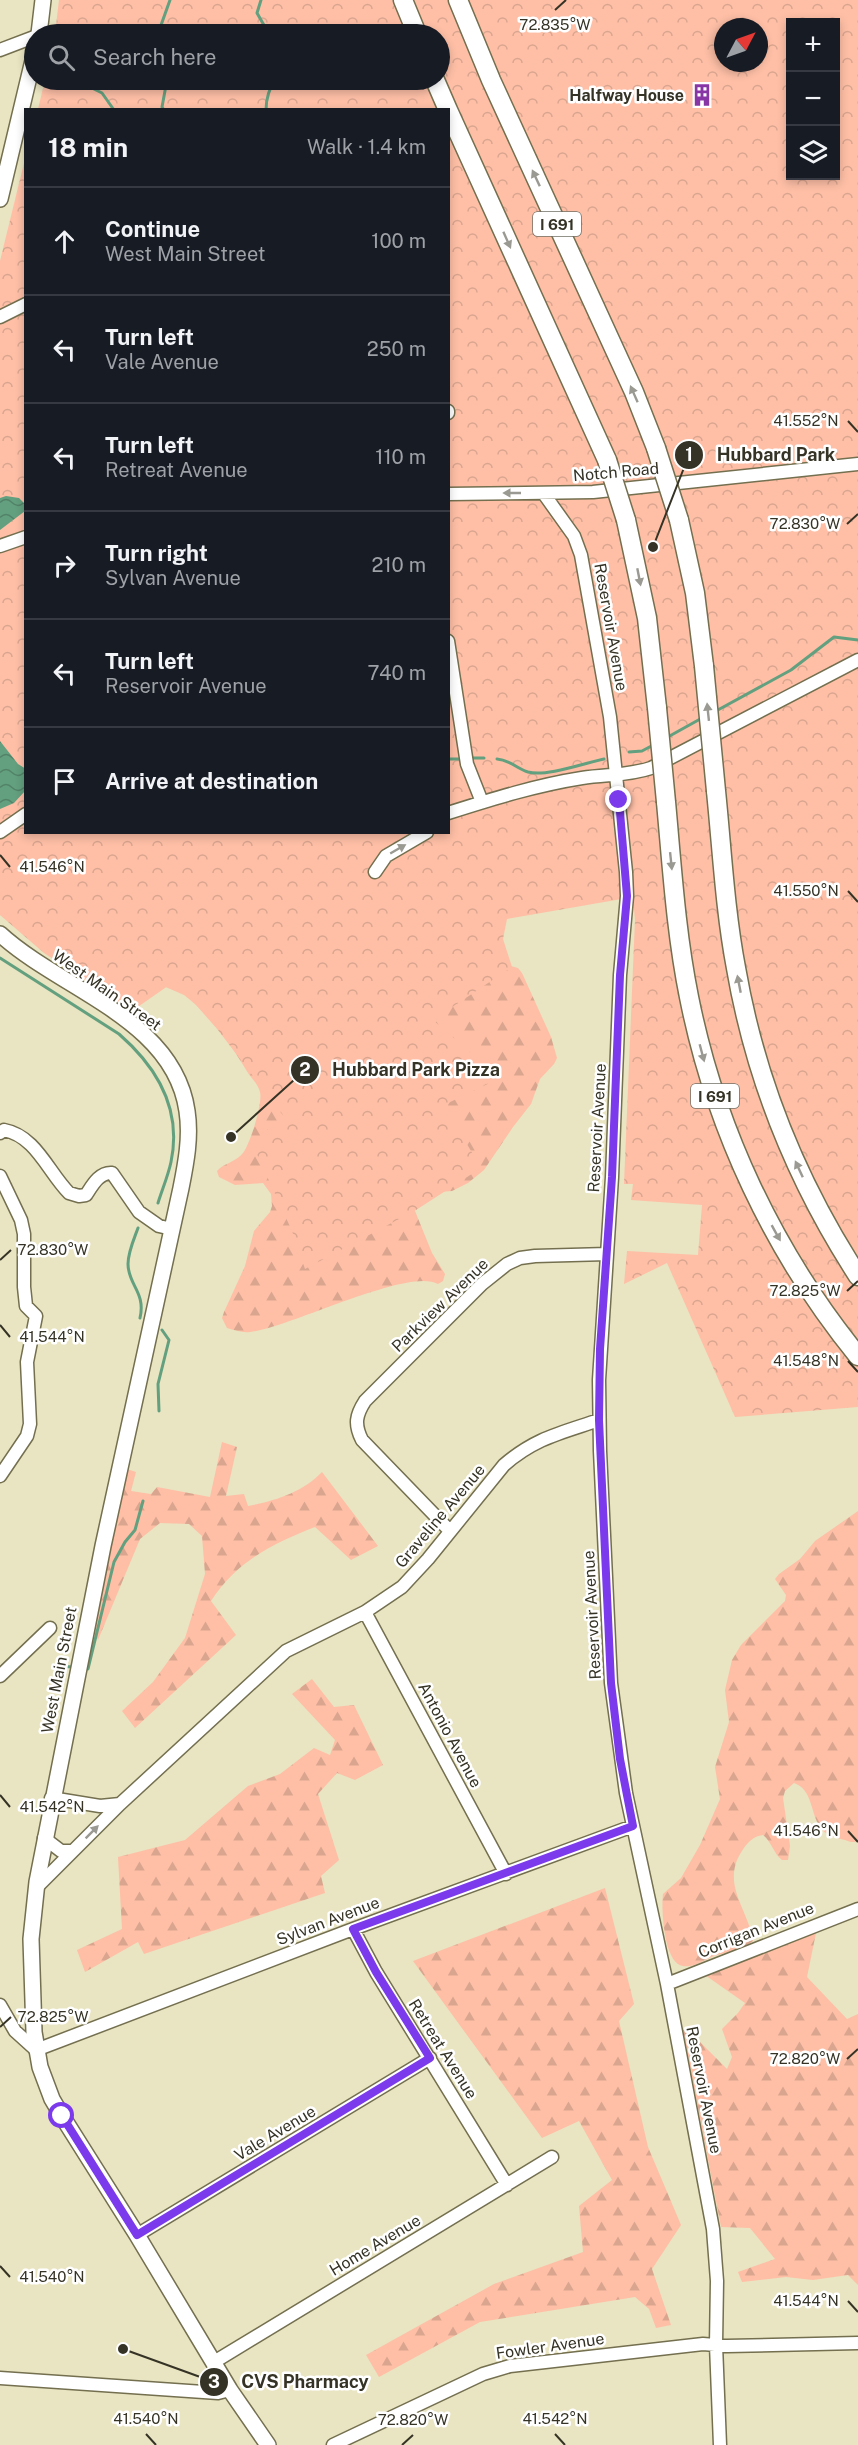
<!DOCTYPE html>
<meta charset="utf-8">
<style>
body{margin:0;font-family:"Public Sans",sans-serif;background:#20242c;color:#f1f3f6}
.controls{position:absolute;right:18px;top:18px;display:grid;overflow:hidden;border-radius:0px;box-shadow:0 3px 9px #0003}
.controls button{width:54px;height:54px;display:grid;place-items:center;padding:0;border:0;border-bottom:2px solid #363941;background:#171b24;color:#f1f3f6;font:30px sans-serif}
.compass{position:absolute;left:714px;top:18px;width:54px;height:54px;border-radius:50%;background:#171b24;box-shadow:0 3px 9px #0003;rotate:49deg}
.stop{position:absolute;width:18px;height:18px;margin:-14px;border:4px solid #7c3aed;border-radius:50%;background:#fff}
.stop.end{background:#7c3aed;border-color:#fff;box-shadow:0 2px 6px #0008}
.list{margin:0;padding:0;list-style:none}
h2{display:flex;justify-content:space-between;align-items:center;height:78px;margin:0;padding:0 24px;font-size:26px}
h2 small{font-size:20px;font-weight:400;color:#9ea1a6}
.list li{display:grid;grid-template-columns:39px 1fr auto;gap:18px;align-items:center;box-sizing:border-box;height:108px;padding:0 24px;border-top:2px solid #363941}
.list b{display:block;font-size:22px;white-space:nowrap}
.list p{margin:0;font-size:20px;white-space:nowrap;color:#9ea1a6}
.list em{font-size:20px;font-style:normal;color:#9ea1a6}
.icon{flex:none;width:33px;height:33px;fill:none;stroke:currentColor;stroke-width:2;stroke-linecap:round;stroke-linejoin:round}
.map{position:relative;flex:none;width:858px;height:2445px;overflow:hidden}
.search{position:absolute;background:#171b24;box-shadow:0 3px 9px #0003;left:24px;top:24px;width:426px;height:66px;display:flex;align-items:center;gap:15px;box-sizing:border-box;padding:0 21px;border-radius:33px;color:#9ea1a6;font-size:22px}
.panel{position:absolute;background:#171b24;box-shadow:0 3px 9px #0003;left:24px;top:108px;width:426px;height:726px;border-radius:0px}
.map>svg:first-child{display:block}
.forest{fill:url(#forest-firs)}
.park{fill:url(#park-crowns);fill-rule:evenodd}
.water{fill:url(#water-waves)}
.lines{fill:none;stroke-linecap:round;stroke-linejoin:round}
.stream{stroke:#63a07f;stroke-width:3}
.minor-casing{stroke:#736f4f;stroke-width:15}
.major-casing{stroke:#736f4f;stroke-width:18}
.highway-casing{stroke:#736f4f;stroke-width:21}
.minor{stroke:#fff;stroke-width:12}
.major{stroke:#fff;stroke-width:15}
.highway{stroke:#fff;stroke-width:18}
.highway-bridge-casing{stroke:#736f4f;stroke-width:21;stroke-linecap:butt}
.highway-bridge{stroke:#fff;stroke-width:18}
.oneway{fill:#9a9992}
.route{stroke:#7c3aed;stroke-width:8}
.ticks{fill:none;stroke:#353325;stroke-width:2}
.labels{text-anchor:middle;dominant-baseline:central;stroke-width:5;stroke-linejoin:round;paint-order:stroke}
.shield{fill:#fff;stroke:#727066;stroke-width:1.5}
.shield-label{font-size:15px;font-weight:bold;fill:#353325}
.poi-label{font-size:16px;font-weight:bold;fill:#353325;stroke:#fff;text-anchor:end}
.street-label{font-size:16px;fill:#353325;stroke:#fff}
.ticks-label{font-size:15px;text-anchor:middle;fill:#353325;stroke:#fff;stroke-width:5;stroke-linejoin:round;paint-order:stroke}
.leader{fill:none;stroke:#353325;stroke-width:2}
.callout-dot{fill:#353325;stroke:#fff;stroke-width:2}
.mark-label{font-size:18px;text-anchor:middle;font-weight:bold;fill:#fff}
.callout-label{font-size:18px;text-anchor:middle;font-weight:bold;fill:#353325;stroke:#fff;stroke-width:5;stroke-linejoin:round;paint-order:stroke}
</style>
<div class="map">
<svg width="858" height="2445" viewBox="0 0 858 2445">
<defs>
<pattern id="forest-firs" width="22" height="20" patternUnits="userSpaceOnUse" patternTransform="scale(1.5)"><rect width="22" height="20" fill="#febfa6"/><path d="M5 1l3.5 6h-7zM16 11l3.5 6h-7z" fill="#daa58f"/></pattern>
<pattern id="park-crowns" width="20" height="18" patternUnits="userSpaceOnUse" patternTransform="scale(1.5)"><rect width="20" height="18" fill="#febfa6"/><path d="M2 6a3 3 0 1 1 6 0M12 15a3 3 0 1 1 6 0" fill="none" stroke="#daa58f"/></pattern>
<pattern id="water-waves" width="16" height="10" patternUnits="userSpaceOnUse" patternTransform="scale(1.5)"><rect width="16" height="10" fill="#63a07f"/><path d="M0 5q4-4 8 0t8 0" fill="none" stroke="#528368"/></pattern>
</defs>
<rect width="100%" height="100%" fill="#e9e4c1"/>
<!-- forest -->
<path class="forest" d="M 26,832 L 518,968 L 522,973 L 551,1037 L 557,1058 L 554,1064 L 540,1079 L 531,1104 L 513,1127 L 484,1170 L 468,1183 L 452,1191 L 439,1192 L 413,1206 L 432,1253 L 445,1274 L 443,1281 L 438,1284 C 408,1267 289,1328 250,1332 C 242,1333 235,1330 227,1328 L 222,1318 L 224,1312 L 245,1266 L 254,1231 L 270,1212 L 272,1206 L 271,1194 L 263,1183 L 235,1185 L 219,1177 L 217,1171 C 224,1163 236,1162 243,1153 C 250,1144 263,1103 260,1092 C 258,1084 252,1079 248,1073 C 230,1043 212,1016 184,995 L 0,915 L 0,850 Z
M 222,1442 L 237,1447 L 226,1496 L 244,1494 L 248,1506 C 275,1501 303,1492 322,1472 L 378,1546 L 351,1560 L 315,1527 C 272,1544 237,1561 211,1601 L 236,1635 L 135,1728 L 122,1711 L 153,1682 L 185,1638 L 205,1574 L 202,1536 L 189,1524 L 160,1523 L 140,1539 L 98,1640 L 94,1633 L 127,1469 L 136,1472 L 131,1491 L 151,1494 L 157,1487 L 210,1497 Z
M 858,1511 L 858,1841 C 853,1843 850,1842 845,1840 C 836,1838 825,1835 820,1827 C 810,1812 813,1790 794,1783 L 785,1791 L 783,1798 L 790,1846 L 788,1860 L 782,1860 C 773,1853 772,1842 763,1835 C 753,1836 747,1843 742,1851 C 720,1884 749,1910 753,1941 C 743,1949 726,1953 714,1956 C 704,1960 694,1968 683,1966 C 664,1964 661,1909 663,1894 L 681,1878 L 700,1845 L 720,1799 L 715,1767 L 729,1722 L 725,1690 L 732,1660 L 741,1645 L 785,1601 L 786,1595 L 775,1579 L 779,1574 L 800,1559 L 815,1541 Z
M 312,1679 L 334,1707 L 354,1705 L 383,1765 L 355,1780 L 337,1773 L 318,1794 L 339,1860 L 321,1876 L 325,1893 L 144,1954 L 138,1942 L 85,1972 L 77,1950 L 122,1929 L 118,1857 L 185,1840 L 248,1786 L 280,1774 L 314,1748 L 330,1755 L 335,1740 L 292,1694 Z
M 605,1888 L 634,2004 L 619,2021 L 648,2147 L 681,2225 L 652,2269 L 671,2325 L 656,2328 L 649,2309 L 635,2297 L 480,2322 L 379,2377 L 366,2355 L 494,2284 L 583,2252 L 579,2206 L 612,2180 L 579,2121 L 542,2138 L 413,1961 Z
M 817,1928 L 807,1977 L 847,2019 L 858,2014 L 858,2285 L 848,2275 L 813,2280 L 786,2277 L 742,2282 L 738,2272 L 775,2259 L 750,2228 L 721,2227 L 683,2030 L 688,2030 L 727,2069 L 732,2057 L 722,2029 L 738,2013 L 745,2003 L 705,1975 Z"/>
<!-- park -->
<path class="park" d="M 59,0 L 858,0 L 858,1407 L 735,1417 L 667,1263 L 624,1284 L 627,1251 L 698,1255 L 702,1205 L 631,1200 L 633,1184 L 624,1184 L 635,920 L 633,897 L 507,919 L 503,939 L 512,967 L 433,1020 L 500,1078 L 444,1105 L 481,1168 L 416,1210 L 305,1269 L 292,1231 L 254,1148 L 262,1133 L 285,1118 L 218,1030 L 175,981 L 132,1011 L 44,953 L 0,915 L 0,261 L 25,159 L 26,832 L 448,832 L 448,110 L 38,109 L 45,80 L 440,80 L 440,34 L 55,34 ZM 790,22 L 836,22 L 836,176 L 790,176 ZM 723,27 L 759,27 L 759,63 L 723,63 Z"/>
<!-- water -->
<path class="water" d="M 6,496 L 19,498 L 24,503 L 25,511 L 0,530 L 0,498 Z
M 0,741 L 18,764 L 26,769 L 25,791 L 14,803 L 0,809 Z"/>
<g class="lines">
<!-- stream -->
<path class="stream" d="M 261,0 L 257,13 L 265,27 L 279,34
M 161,34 L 160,28 L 170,0
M 76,80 L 102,93 L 114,110
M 164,110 L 162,107 L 167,80
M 266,110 C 266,100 269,86 277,80
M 716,711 L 791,670 L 834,637 L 858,640
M 666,738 L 702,718
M 629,752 L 642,751 L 655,744
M 470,758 L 484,758
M 448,759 L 463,759
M 497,759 C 510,760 516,768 528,772 C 546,777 585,763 604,759
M 0,958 L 119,1034 C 158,1068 182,1110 171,1162 C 168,1176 162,1190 158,1203
M 138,1228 C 134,1239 128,1252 128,1264 C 128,1285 146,1292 140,1318
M 159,1411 L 158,1384 L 169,1340 L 162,1330
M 56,1666 L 73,1667
M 83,1668 L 88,1669 L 114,1562 L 125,1542 L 135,1530 L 143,1501"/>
<!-- minor casing -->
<g class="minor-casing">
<path id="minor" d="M 0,50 L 34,37
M 0,317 L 26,304
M 448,411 L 448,413
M 448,494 L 593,492 L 858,464
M 544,494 L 574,536 L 581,555 L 610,717 L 626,872 L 627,896 L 620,975 L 612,1177 L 599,1380 L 600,1451 L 611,1683 L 626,1793 L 667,1984 L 713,2229 L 717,2281 L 716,2345 L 720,2445
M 0,546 L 26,537
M 448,641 L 467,764 L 482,802
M 448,813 C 492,799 537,785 582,778 C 606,774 628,776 651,768 L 858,660
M 0,832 L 26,814
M 375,872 L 386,856 L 427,832
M 0,1133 L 4,1130 C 36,1136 48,1172 69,1193 L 79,1196 L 86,1195 C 92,1186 99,1172 112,1173 L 139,1212 L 159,1226 L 172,1229
M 0,1176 L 21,1220 L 24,1234 L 24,1287 L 26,1306 L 36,1316 L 27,1362 L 30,1424 L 27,1436 L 0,1476
M 450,1531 L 362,1440 C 354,1424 356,1415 365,1401 L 482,1284 L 507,1264 L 520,1258 L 535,1256 L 607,1254
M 365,1612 L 506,1874
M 0,1676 L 50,1628
M 51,1798 L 100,1806 L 120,1804 L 286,1651 L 365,1612 L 402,1587 L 428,1559 L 504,1465 C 535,1438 561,1433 599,1420
M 44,1838 L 61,1851 L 73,1851
M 36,1888 L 120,1804
M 353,1929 L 376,1972 L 507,2185
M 667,1984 L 858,1909
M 0,2005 L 15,2031 L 36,2050 L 353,1929 L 633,1826
M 137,2235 L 430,2058
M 214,2362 L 552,2157
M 0,2378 L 218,2393 L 230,2390
M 333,2445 L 483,2374 L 510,2366 L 703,2344 L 727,2346 L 858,2343"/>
</g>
<!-- major casing -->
<g class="major-casing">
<path id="major" d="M 39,34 L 43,0
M 0,199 L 34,56
M 0,934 C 61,990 174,1019 187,1111 C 191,1137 186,1163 181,1188 L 103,1546 L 37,1882 L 31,1939 L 34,2032 L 40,2067 L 52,2099 L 62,2116 L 137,2235 L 230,2390 L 268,2445"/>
</g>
<!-- highway casing -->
<g class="highway-casing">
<path id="highway" d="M 403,0 L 417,34
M 458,0 L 491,80 L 634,392 L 656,448
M 435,80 L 448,110
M 448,110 L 607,460
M 626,520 L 647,618 L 657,708
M 679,520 L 695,593 L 704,666
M 716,791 C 722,850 725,910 736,968 C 755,1078 797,1182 858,1276
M 666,802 C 672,867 676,933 689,997 C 715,1128 774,1253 858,1356"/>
</g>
<!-- minor -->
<use href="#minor" class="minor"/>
<!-- major -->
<use href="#major" class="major"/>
<!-- highway -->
<use href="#highway" class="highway"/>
<!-- highway-bridge casing -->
<g class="highway-bridge-casing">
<path id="highway-bridge" d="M 656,448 L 679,520
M 607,460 L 626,520
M 704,666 L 716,791
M 657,708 L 666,802"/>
</g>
<!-- highway-bridge -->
<use href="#highway-bridge" class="highway-bridge"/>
</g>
<!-- one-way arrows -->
<defs><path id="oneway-solid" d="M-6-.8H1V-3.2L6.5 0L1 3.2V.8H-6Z" transform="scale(1.5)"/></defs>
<g class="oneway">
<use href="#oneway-solid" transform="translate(536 178) rotate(-115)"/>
<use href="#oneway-solid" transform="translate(507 240) rotate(66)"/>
<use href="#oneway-solid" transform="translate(634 394) rotate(-114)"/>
<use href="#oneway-solid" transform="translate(512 493) rotate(-180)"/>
<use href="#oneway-solid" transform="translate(639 577) rotate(79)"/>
<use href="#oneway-solid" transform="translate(708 712) rotate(-96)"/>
<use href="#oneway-solid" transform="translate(398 849) rotate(-30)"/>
<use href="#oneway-solid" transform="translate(671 861) rotate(84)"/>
<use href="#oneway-solid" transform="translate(739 984) rotate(-101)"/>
<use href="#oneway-solid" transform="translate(702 1053) rotate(75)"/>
<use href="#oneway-solid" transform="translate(799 1169) rotate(-115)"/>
<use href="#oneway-solid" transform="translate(776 1233) rotate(61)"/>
<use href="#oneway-solid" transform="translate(92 1832) rotate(-45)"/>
</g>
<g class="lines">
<!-- route -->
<path class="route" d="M 62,2116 L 137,2235 L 430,2058 L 376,1972 L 353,1929 L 633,1826 L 620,1759 L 611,1683 L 599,1420 L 600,1349 L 612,1177 L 620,975 L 627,896 L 619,800"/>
</g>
<!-- ticks -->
<path class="ticks" d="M 555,10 L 566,0M 848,421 L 858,432M 847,524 L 858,514M 0,855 L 10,867M 848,891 L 858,902M 0,1260 L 11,1250M 847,1291 L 858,1281M 0,1325 L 10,1337M 848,1361 L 858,1372M 0,1795 L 10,1807M 848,1831 L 858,1842M 0,2027 L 11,2017M 847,2059 L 858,2049M 0,2266 L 10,2277M 848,2301 L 858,2312M 146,2434 L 156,2445M 555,2434 L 565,2445M 402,2445 L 413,2435"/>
<!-- icons -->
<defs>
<g id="building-bare" transform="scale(1.8)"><path d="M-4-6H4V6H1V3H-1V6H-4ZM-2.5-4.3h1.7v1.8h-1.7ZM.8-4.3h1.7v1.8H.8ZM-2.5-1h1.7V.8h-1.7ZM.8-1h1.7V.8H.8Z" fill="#8836a6" stroke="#fff" stroke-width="2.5" paint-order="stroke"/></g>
</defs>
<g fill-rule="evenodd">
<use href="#building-bare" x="702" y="95"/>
</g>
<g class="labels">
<!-- shield labels -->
<g class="shield">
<rect x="533" y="212" width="48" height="24" rx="4.5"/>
<rect x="691" y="1084" width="48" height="24" rx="4.5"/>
</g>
<g class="shield-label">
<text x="557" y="224">I 691</text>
<text x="715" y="1096">I 691</text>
</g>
<!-- poi labels -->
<g class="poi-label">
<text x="684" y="95">Halfway House</text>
</g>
<!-- street labels -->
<g class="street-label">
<text transform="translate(616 472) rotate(-5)">Notch Road</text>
<text transform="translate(611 627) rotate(80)">Reservoir Avenue</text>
<text transform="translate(107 990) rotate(35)">West Main Street</text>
<text transform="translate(597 1128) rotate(-87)">Reservoir Avenue</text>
<text transform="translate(440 1305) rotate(-44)">Parkview Avenue</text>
<text transform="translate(440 1516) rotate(-50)">Graveline Avenue</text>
<text transform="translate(592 1615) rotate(-93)">Reservoir Avenue</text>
<text transform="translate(59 1670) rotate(-79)">West Main Street</text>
<text transform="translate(450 1735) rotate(62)">Antonio Avenue</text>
<text transform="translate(328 1921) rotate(-21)">Sylvan Avenue</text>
<text transform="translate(756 1930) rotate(-22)">Corrigan Avenue</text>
<text transform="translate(443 2049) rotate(58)">Retreat Avenue</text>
<text transform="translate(704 2090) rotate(79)">Reservoir Avenue</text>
<text transform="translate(275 2133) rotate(-31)">Vale Avenue</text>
<text transform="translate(375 2245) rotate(-31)">Home Avenue</text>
<text transform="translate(550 2346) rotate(-8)">Fowler Avenue</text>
</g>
</g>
<g class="ticks-label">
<text x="555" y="30">72.835°W</text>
<text x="806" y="426">41.552°N</text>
<text x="805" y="529">72.830°W</text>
<text x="52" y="872">41.546°N</text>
<text x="806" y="896">41.550°N</text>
<text x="53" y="1255">72.830°W</text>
<text x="805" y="1296">72.825°W</text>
<text x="52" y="1342">41.544°N</text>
<text x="806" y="1366">41.548°N</text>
<text x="52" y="1812">41.542°N</text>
<text x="806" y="1836">41.546°N</text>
<text x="53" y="2022">72.825°W</text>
<text x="805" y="2064">72.820°W</text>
<text x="52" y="2282">41.540°N</text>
<text x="806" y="2306">41.544°N</text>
<text x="146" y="2424">41.540°N</text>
<text x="555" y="2424">41.542°N</text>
<text x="413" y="2425">72.820°W</text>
</g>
<!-- callouts -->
<path class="leader" d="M653 547L689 455M231 1137L305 1070M123 2349L214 2382"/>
<g class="callout-dot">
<circle cx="653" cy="547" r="6"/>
<circle cx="231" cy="1137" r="6"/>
<circle cx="123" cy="2349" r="6"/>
<circle cx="689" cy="455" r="15"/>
<circle cx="305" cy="1070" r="15"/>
<circle cx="214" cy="2382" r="15"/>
</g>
<g class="mark-label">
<text x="689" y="461">1</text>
<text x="305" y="1076">2</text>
<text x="214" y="2388">3</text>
</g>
<g class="callout-label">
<text x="776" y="461">Hubbard Park</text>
<text x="416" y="1076">Hubbard Park Pizza</text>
<text x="305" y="2388">CVS Pharmacy</text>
</g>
</svg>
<div class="controls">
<button>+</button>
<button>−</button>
<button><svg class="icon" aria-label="layers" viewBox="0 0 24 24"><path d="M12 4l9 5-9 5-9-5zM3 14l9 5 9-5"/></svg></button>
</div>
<svg class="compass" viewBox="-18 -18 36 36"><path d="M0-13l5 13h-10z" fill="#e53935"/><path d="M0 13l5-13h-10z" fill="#9ea1a6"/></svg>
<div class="stop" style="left:62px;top:2116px"></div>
<div class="stop end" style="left:619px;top:800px"></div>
<div class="search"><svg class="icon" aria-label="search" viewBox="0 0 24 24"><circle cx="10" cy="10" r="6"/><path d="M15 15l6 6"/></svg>Search here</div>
<section class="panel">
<h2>18 min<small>Walk · 1.4 km</small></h2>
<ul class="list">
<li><svg class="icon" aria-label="ahead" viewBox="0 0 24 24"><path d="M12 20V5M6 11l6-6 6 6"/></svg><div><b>Continue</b><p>West Main Street</p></div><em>100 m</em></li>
<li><svg class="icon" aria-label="left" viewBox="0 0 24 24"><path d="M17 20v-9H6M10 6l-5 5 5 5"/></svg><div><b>Turn left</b><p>Vale Avenue</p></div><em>250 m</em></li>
<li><svg class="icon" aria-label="left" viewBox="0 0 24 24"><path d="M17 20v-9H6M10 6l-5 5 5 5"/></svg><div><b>Turn left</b><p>Retreat Avenue</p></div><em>110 m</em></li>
<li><svg class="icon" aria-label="right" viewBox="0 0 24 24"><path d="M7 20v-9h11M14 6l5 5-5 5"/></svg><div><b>Turn right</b><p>Sylvan Avenue</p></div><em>210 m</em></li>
<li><svg class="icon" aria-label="left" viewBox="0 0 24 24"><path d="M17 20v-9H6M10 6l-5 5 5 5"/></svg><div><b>Turn left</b><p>Reservoir Avenue</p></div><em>740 m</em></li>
<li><svg class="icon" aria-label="arrive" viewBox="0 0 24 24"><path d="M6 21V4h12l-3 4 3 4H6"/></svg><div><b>Arrive at destination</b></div></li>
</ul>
</section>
</div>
